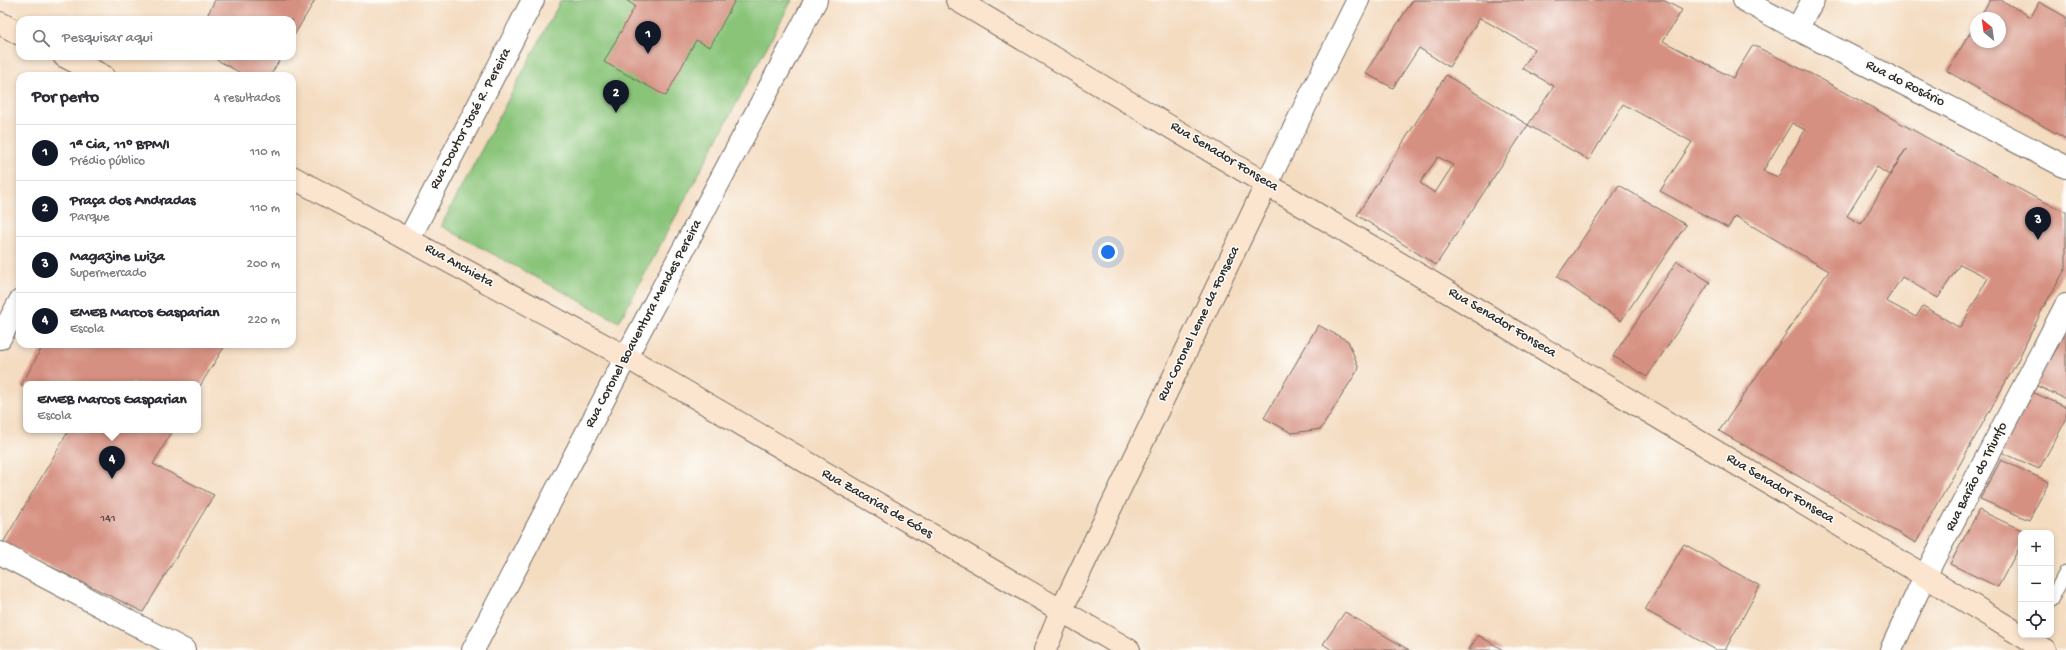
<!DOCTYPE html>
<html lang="pt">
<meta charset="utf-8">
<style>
body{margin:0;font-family:"Gochi Hand",sans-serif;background:#f2f2f3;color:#2b2b33}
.controls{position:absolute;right:12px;bottom:12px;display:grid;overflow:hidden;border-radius:8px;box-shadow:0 2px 6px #0003}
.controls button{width:36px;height:36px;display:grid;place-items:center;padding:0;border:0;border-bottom:1px solid #e1e1e2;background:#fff;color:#2b2b33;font:20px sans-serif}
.compass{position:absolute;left:1970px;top:12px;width:36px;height:36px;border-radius:50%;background:#fff;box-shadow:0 2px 6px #0003;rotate:331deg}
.you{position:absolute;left:1108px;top:252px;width:14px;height:14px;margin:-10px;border:3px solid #fff;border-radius:50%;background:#1a73e8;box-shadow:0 0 0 6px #1a73e833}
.badge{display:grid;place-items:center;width:26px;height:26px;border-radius:50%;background:#111827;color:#fff;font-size:13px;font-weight:700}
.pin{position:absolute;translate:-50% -33px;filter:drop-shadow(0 1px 2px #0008)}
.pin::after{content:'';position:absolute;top:21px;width:14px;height:12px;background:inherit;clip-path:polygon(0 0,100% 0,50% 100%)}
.popup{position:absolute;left:23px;top:381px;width:178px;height:52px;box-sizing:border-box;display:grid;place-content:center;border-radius:8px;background:#fff;filter:drop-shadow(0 1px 3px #0005);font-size:13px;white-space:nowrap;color:#7c7c81}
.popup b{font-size:15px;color:#2b2b33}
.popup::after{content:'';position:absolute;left:50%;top:100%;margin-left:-8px;border:8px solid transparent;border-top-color:#fff}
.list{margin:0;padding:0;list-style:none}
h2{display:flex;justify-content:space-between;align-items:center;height:52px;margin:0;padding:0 16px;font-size:17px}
h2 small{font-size:13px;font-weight:400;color:#7c7c81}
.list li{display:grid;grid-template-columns:26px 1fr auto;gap:12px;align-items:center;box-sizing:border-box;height:56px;padding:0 16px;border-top:1px solid #e1e1e2}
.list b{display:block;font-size:15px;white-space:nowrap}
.list p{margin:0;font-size:13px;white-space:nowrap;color:#7c7c81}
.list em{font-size:13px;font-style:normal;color:#7c7c81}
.icon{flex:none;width:22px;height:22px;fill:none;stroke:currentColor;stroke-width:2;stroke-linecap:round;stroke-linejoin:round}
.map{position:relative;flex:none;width:2066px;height:650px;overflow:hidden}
.search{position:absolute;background:#fff;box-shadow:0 2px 6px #0003;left:16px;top:16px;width:280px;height:44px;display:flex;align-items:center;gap:10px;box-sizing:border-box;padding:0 14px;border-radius:12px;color:#7c7c81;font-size:15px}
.panel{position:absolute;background:#fff;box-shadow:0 2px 6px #0003;left:16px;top:72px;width:280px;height:276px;border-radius:12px}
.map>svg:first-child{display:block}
.green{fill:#89c479;stroke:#5a7852}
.building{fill:#d69081;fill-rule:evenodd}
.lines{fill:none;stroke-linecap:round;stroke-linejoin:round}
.service-casing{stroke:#716960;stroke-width:15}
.minor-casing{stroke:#716960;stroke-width:24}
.tertiary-casing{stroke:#716960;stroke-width:24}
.secondary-casing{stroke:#716960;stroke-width:24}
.service{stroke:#fff;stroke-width:13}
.minor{stroke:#fff;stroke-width:22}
.tertiary{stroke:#fff;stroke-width:22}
.secondary{stroke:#fce5cf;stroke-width:22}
.labels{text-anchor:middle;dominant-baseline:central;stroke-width:3;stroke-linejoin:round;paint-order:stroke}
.number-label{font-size:12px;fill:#564440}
.street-label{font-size:14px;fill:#2b2b2b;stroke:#fdfcf7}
</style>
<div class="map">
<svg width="2066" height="650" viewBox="0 0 2066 650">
<rect width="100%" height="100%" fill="#fdfcf7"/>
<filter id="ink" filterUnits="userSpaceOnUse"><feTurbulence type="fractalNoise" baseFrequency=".025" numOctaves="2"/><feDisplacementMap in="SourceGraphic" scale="8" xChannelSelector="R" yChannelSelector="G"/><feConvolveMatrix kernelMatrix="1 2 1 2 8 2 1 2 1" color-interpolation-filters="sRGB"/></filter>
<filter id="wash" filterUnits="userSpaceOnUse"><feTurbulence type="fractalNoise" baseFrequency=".012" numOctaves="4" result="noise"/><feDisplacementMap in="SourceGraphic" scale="16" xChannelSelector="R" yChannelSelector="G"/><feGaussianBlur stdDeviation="0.9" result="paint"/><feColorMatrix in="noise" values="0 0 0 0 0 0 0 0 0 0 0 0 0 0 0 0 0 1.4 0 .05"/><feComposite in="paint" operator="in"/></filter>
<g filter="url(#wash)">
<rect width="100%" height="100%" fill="#f4dcc1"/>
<!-- green -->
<path class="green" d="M 561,0 L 792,0 L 619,322 L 441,226 Z"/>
<g id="blocks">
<!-- building -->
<path class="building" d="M 215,0 L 315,0 L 292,39 L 292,20 L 205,20 Z
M 626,0 L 735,0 L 710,47 L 696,40 L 666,96 L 604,62 L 635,6 Z
M 1413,0 L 1663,0 L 1682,10 L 1663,41 L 1733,78 L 1753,45 L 1819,78 L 2034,197 L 2066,212 L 2066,268 L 2043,308 L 2018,360 L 1916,543 L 1719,431 L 1829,271 L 1735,216 L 1728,228 L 1660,191 L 1692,142 L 1623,104 L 1589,160 L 1528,125 L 1554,86 L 1522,68 L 1535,49 L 1480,18 L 1449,67 L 1419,48 L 1393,88 L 1365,73 ZM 1792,123 L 1805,130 L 1778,177 L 1763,171 ZM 1906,149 L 1861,224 L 1847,216 L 1877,167 L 1889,175 ZM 1960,264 L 1988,278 L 1960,328 L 1923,306 L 1916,317 L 1886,301 L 1902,277 L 1938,298 Z
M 1990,0 L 2001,0 L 2031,17 L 2039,2 L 2066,17 L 2066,139 L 1947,71 L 1976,23 L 1976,42 L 2000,42 L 2000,18 L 1979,18 Z
M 210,56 L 282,56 L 270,76 L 246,76 Z
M 1446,75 L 1528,125 L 1436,265 L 1357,215 ZM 1438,157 L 1453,165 L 1435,193 L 1420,183 Z
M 1619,185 L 1686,225 L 1621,321 L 1557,277 Z
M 1677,261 L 1710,282 L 1647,377 L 1613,356 Z
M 2066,321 L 2066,399 L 2035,385 L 2059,345 L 2053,343 Z
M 1318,325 L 1348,341 L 1359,368 L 1321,429 L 1292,433 L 1264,418 Z
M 44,344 L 226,344 L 198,389 L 198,384 L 26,384 L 26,389 L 21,386 Z
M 2032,392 L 2066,407 L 2066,420 L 2039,469 L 2001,452 Z
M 69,430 L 173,430 L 153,464 L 214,495 L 143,612 L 3,543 Z
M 2001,460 L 2049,482 L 2029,520 L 1980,499 Z
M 1979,510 L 2028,533 L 2021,533 L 2021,544 L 1998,587 L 1950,564 Z
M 1684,544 L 1760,586 L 1725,650 L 1716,650 L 1645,610 Z
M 1345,612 L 1409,650 L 1332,650 L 1323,644 Z
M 1478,635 L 1503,650 L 1469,650 Z"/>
</g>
</g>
<g filter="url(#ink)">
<use href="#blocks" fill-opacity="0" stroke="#716960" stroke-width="1"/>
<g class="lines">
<!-- service casing -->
<g class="service-casing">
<path id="service" d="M 2051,600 L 2066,572"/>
</g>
<!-- minor casing -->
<g class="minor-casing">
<path id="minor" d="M 1797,29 L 1813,0
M 409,239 L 533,0
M 0,338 L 20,301
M 0,553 L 184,650
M 1891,650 L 1925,576 L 2066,305"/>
</g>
<!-- tertiary casing -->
<g class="tertiary-casing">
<path id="tertiary" d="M 1744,0 L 1797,29 L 2066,167
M 1267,183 L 1358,0
M 473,650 L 626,357 L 816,0"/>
</g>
<!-- secondary casing -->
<g class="secondary-casing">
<path id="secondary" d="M 957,0 L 1925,576 L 2045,650
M 0,23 L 20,34
M 64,56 L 103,76
M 292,177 L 626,357 L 1129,650
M 1045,650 L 1061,611 L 1267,183"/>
</g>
<!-- service -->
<use href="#service" class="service"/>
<!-- minor -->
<use href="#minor" class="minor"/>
<!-- tertiary -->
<use href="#tertiary" class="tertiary"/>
<!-- secondary -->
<use href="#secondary" class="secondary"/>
</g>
</g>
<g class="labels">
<!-- number labels -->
<g class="number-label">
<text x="108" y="519">141</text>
</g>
<!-- street labels -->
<g class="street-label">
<text transform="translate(1905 84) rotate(27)">Rua do Rosário</text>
<text transform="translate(471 119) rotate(-62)">Rua Doutor José R. Pereira</text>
<text transform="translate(1224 157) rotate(31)">Rua Senador Fonseca</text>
<text transform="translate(459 266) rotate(29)">Rua Anchieta</text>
<text transform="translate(1502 323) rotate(31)">Rua Senador Fonseca</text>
<text transform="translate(644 324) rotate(-62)">Rua Coronel Boaventura Mendes Pereira</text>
<text transform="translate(1199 324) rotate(-64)">Rua Coronel Leme da Fonseca</text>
<text transform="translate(1977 477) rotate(-63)">Rua Barão do Triunfo</text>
<text transform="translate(1780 489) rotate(31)">Rua Senador Fonseca</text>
<text transform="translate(877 504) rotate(30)">Rua Zacarias de Góes</text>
</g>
</g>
</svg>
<div class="controls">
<button>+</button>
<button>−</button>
<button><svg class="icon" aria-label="locate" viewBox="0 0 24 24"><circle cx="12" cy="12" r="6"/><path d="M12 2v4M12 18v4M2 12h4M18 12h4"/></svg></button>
</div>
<svg class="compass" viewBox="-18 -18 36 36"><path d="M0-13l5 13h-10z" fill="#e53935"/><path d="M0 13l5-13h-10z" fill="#7c7c81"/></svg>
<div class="you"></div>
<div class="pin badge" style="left:648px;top:54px">1</div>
<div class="pin badge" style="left:616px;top:113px">2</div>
<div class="pin badge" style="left:2038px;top:240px">3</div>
<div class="pin badge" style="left:112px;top:479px">4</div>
<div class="popup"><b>EMEB Marcos Gasparian</b>Escola</div>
<div class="search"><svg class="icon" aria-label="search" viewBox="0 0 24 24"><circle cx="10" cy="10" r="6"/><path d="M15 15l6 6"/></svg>Pesquisar aqui</div>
<section class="panel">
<h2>Por perto<small>4 resultados</small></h2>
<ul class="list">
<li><span class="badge">1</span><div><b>1ª Cia, 11º BPM/I</b><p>Prédio público</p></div><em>110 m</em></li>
<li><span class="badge">2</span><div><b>Praça dos Andradas</b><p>Parque</p></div><em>110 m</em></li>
<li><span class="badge">3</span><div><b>Magazine Luiza</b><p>Supermercado</p></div><em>200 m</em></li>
<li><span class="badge">4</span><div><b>EMEB Marcos Gasparian</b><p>Escola</p></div><em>220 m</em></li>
</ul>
</section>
</div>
